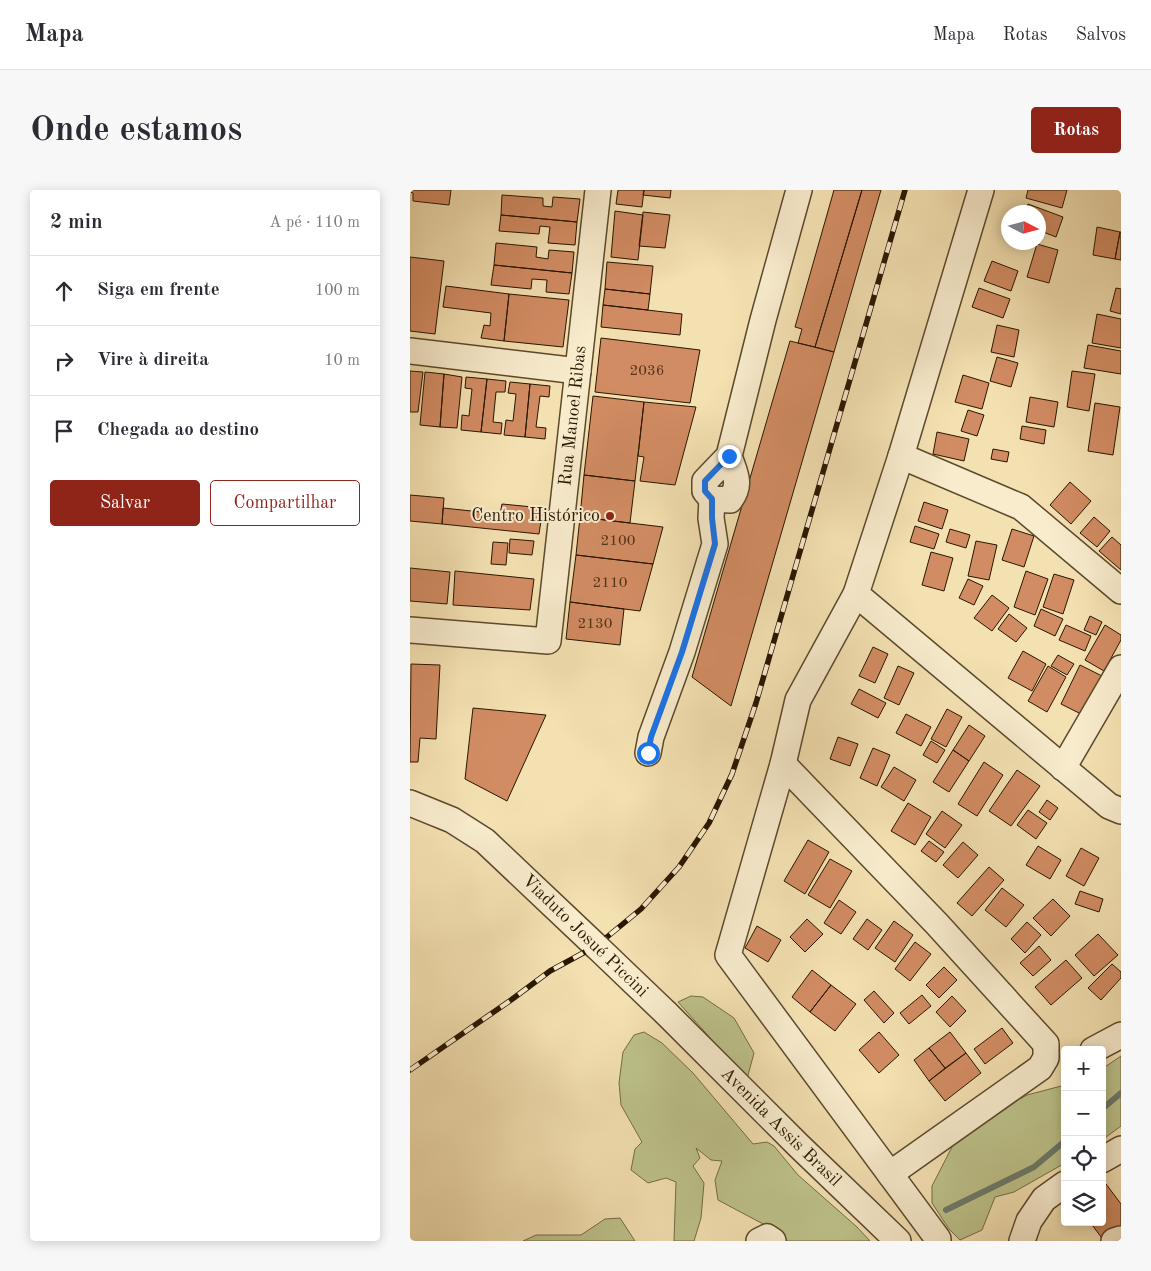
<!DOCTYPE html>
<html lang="pt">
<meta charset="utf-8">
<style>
body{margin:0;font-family:"Old Standard TT",serif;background:#f7f7f7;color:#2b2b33}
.controls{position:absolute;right:15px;bottom:15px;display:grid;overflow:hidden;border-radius:5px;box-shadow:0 2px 12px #0003}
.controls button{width:45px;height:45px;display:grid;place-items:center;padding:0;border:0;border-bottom:1px solid #e1e1e2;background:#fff;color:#2b2b33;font:25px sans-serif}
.compass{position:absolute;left:591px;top:15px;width:45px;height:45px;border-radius:50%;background:#fff;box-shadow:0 2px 12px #0003;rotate:96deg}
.stop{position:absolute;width:15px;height:15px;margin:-11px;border:4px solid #1a73e8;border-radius:50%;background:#fff}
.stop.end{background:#1a73e8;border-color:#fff;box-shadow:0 1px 5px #0008}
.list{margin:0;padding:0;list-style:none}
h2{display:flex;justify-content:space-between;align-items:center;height:65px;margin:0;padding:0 20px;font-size:21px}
h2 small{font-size:16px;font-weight:400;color:#7c7c81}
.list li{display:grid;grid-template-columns:32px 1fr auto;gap:15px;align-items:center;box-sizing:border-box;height:70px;padding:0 20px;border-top:1px solid #e1e1e2}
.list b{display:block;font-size:19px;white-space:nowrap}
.list em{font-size:16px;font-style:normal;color:#7c7c81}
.actions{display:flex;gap:10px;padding:15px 20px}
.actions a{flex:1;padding:11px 0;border:1px solid #8f2418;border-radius:5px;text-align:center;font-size:18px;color:#8f2418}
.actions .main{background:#8f2418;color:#fff}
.icon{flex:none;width:28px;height:28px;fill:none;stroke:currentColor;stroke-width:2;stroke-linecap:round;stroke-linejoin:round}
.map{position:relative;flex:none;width:711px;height:1051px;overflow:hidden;border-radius:5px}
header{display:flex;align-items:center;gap:30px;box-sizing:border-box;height:70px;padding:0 25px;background:#fff;border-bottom:1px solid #e1e1e2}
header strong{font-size:24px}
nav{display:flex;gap:28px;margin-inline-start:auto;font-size:18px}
.intro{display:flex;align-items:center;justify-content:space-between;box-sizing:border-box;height:120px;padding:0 30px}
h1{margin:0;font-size:35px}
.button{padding:12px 22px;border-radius:5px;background:#8f2418;color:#fff;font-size:18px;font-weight:700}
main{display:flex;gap:30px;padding:0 30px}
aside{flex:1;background:#fff;border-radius:5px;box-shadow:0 2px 12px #0003}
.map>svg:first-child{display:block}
.green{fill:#bdc28b;stroke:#726c46}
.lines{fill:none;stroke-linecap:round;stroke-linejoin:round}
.stream{stroke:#6e7a6a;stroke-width:6}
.building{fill:#d28c63;stroke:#281600}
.minor-casing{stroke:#5b492c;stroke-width:28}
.minor{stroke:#f8eccd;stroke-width:25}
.rail-casing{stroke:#281600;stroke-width:5.5}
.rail{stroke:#f8eccd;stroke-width:4;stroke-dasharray:11;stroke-linecap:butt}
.minor-bridge-casing{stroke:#5b492c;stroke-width:28;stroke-linecap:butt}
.minor-bridge{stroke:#f8eccd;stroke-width:25}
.route{stroke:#1a73e8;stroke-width:6}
.poi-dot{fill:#8f2418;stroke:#f8eccd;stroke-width:2}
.labels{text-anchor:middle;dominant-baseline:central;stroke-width:4;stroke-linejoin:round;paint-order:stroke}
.number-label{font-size:15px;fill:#523419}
.street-label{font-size:18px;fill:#281600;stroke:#f8eccd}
.poi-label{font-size:18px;fill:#281600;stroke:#f8eccd;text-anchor:end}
</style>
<header>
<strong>Mapa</strong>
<nav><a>Mapa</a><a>Rotas</a><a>Salvos</a></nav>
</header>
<div class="intro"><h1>Onde estamos</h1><a class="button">Rotas</a></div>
<main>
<aside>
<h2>2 min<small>A pé · 110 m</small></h2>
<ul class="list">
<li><svg class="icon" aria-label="ahead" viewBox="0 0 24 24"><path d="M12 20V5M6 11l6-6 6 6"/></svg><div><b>Siga em frente</b></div><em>100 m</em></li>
<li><svg class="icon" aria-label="right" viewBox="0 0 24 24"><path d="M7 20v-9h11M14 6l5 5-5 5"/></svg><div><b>Vire à direita</b></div><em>10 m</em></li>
<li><svg class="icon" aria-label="arrive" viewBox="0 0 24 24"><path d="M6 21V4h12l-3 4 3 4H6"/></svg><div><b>Chegada ao destino</b></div></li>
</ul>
<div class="actions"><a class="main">Salvar</a><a>Compartilhar</a></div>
</aside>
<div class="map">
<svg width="711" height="1051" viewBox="0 0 711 1051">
<rect width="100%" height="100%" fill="#f4e1b2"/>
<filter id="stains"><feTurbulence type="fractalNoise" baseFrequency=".004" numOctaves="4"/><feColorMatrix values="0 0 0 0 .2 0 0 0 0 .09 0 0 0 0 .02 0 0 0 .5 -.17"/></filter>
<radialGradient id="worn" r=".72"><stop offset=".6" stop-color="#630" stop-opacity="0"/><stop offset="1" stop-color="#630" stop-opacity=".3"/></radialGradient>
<!-- green -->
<path class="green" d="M 281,806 L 293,807 L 324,828 L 344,863 L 337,889 L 268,812 Z
M 234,842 L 252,853 L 283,883 L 343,954 L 357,952 L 364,956 L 388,985 L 447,1037 L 460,1051 L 374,1051 L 355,1035 L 308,1010 L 305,990 L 312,971 L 301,970 L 286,958 L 290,968 L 283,976 L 294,993 L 291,1028 L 284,1051 L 264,1051 L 266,992 L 256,988 L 238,993 L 221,980 L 225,959 L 232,952 L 211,915 L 209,893 L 213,862 L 224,845 Z
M 711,866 L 711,936 L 692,950 L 692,879 Z
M 655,895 L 655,973 L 604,1002 L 585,1007 L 572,1040 L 550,1050 L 539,1039 L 522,1013 L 522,996 L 543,955 L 586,922 L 617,905 Z
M 210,1028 L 225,1051 L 113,1051 L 126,1045 L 171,1045 L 195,1029 Z"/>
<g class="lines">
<!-- stream -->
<path class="stream" d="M 692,919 L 711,903
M 536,1020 L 624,977 L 655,951"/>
</g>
<!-- building -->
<path class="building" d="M 0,0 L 41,0 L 39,15 L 3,11 L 3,3 L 0,2 Z
M 208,0 L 234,0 L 232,17 L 206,14 Z
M 234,0 L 261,0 L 260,8 L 233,5 Z
M 424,0 L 452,0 L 405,157 L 388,153 L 392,139 L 385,137 Z
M 452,0 L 471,0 L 424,162 L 405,157 Z
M 618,0 L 657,0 L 652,18 L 616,8 Z
M 92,5 L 133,8 L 133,16 L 142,17 L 143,7 L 170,9 L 167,32 L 91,25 Z
M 618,14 L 653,27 L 646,47 L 628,40 L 628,22 L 615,22 Z
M 205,21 L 233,25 L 228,70 L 201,67 Z
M 233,22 L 260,25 L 255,58 L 229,56 Z
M 91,25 L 167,32 L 165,55 L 138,53 L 140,37 L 130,36 L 129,44 L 89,41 Z
M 687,37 L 710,42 L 705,69 L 683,65 Z
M 710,42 L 711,42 L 711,70 L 705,69 Z
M 86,53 L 127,57 L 126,67 L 138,69 L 139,60 L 164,62 L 162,83 L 84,75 Z
M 627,54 L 648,60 L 639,93 L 617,87 Z
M 0,67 L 34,71 L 25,144 L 0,141 Z
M 582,71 L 608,81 L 601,101 L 574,91 Z
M 197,72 L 243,76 L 240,104 L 195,99 Z
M 84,75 L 162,83 L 159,104 L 136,102 L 137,90 L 122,89 L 121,99 L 81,95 Z
M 36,96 L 99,104 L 94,151 L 71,148 L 74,135 L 80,136 L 81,123 L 33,117 Z
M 569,98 L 600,109 L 593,128 L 562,117 Z
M 706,98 L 711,99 L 711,124 L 700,121 Z
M 195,99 L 240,104 L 238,120 L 193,115 Z
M 99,104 L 159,110 L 153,157 L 94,151 Z
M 193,115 L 272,124 L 270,145 L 191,137 Z
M 687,124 L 711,129 L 711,158 L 682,153 Z
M 587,135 L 609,140 L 604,167 L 581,162 Z
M 191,148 L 290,160 L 280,213 L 185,202 Z
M 380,151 L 424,162 L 321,516 L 282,487 Z
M 678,155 L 711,161 L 711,184 L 674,178 Z
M 587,167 L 608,173 L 601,197 L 580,191 Z
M 0,181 L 13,182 L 8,222 L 0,222 Z
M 662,181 L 685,184 L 679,221 L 657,217 Z
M 15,182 L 34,184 L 30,237 L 10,235 Z
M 34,184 L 52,187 L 47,238 L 30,237 Z
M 553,185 L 579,193 L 572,219 L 545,212 Z
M 56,187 L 77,189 L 71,242 L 51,240 L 52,225 L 59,226 L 62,199 L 55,198 Z
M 77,189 L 96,191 L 95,202 L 86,202 L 83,232 L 92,233 L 91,244 L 71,242 Z
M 100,192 L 120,194 L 115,247 L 94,245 L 96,230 L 103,231 L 106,204 L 98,203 Z
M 120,194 L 140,196 L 139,207 L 130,206 L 126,237 L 136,238 L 135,249 L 115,247 Z
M 183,206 L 234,212 L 225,291 L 174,285 Z
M 620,207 L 648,212 L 644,237 L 616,232 Z
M 234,212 L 286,217 L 265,295 L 230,291 L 234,267 L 228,266 Z
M 685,213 L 710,217 L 703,265 L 678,261 Z
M 558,220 L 574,225 L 567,246 L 551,241 Z
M 612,236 L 636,240 L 634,254 L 610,249 Z
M 527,242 L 559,249 L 554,271 L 523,264 Z
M 583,259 L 599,262 L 597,272 L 581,269 Z
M 174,285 L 225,291 L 220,333 L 170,327 Z
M 660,292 L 681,311 L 661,334 L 640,315 Z
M 0,305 L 34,308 L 32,334 L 0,331 Z
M 514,312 L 538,320 L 532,339 L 508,331 Z
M 92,314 L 133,318 L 129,344 L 32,334 L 33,318 L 90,324 Z
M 170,327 L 253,337 L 243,374 L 166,365 Z
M 684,327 L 700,341 L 687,357 L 670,343 Z
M 505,336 L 529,344 L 524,359 L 500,352 Z
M 540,339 L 560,345 L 556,358 L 536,352 Z
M 602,339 L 624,346 L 614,377 L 592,370 Z
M 702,347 L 711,355 L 711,380 L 689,361 Z
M 100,349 L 124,351 L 122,365 L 99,363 Z
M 566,351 L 587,355 L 579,390 L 558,386 Z
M 83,352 L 98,353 L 96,375 L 81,374 Z
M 521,362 L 543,368 L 534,401 L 512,395 Z
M 166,365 L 243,374 L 230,421 L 160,412 Z
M 0,378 L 40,382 L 37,414 L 0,411 Z
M 45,381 L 124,389 L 120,420 L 43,415 Z
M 616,381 L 638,389 L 625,425 L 604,417 Z
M 644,384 L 664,390 L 653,424 L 633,417 Z
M 558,389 L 573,396 L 564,415 L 549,408 Z
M 582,405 L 599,418 L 582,441 L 564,428 Z
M 160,412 L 214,419 L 210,455 L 156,449 Z
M 631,419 L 653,429 L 645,446 L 624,436 Z
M 599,424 L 617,438 L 606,452 L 588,439 Z
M 680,426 L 692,432 L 686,445 L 674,440 Z
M 656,435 L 681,446 L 675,461 L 649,450 Z
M 695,435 L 711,445 L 711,450 L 694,481 L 675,470 Z
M 463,457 L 478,464 L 465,493 L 449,486 Z
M 613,461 L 636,474 L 622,501 L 598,488 Z
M 648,465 L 664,474 L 657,485 L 641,476 Z
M 1,474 L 30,475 L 26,549 L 10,548 L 8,572 L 0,572 Z
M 670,475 L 692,486 L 673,525 L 651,514 Z
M 488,476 L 504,483 L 489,515 L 474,508 Z
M 638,476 L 656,487 L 637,522 L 618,511 Z
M 449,499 L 476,513 L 468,528 L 441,514 Z
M 63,518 L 136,525 L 97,611 L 55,589 Z
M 537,519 L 552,527 L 536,557 L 521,549 Z
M 496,524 L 521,537 L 511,556 L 486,543 Z
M 559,535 L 575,546 L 559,571 L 543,560 Z
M 428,547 L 448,554 L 440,576 L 420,569 Z
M 521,551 L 535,560 L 527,573 L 513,565 Z
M 463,558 L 480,565 L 467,596 L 450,588 Z
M 543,560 L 559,571 L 539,602 L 523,592 Z
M 574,572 L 593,585 L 567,626 L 548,614 Z
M 484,577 L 506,590 L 494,611 L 471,597 Z
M 607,580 L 630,596 L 601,636 L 579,621 Z
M 637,610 L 648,618 L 640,630 L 629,622 Z
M 498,613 L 521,627 L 505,655 L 481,641 Z
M 618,620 L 637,633 L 626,649 L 607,635 Z
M 532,621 L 552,635 L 535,658 L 516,644 Z
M 398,650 L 419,662 L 395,704 L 374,691 Z
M 519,651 L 534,662 L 526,672 L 511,661 Z
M 553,652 L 568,665 L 548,688 L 533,675 Z
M 628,656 L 651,670 L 640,689 L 616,675 Z
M 671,658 L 689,668 L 674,696 L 656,686 Z
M 420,669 L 442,681 L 420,718 L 398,705 Z
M 579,677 L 594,690 L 562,726 L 547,713 Z
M 592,698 L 614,715 L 596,737 L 575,720 Z
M 670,701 L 693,709 L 689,722 L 665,714 Z
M 643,709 L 660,726 L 641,746 L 623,728 Z
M 429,710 L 446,722 L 431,744 L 414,733 Z
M 397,729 L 413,744 L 395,762 L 380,747 Z
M 457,729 L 472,740 L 458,760 L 443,749 Z
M 484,731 L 503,745 L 485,772 L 465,758 Z
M 617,732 L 631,745 L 615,763 L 601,749 Z
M 347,736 L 371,750 L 358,772 L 335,758 Z
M 688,744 L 708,765 L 684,786 L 665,765 Z
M 505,752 L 521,764 L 500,791 L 485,779 Z
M 629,756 L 641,770 L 623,786 L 610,773 Z
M 656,770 L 672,788 L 641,815 L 625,797 Z
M 702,774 L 711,782 L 711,788 L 691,810 L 678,798 Z
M 534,777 L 547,790 L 529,808 L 516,795 Z
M 402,780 L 421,795 L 400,822 L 382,807 Z
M 421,795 L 446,814 L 425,841 L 400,822 Z
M 464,801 L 484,823 L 474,833 L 454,810 Z
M 512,805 L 521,816 L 499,834 L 490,823 Z
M 542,806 L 556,821 L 540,837 L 526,822 Z
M 592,838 L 603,853 L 575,874 L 564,859 Z
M 469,842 L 489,865 L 469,883 L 449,860 Z
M 540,842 L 556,863 L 535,878 L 519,858 Z
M 519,858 L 535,878 L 519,891 L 504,870 Z
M 556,863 L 571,883 L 535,911 L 519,891 Z
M 696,994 L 711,1014 L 711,1043 L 694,1051 L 680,1032 L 692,1032 L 692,1025 L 696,1023 L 692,1017 L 692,998 Z"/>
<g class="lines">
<!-- minor casing -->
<g class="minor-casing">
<g id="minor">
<path d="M 0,161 L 168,181"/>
<path d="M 319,266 C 325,284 332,294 320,310 L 302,309 L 295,301 L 295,291 L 319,266 L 353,130 L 389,0"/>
<path d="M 491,266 L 611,317 L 711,401"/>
<path d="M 446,404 L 699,616 L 711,621"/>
<path id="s1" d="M 0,440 L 138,451 L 188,0"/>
<path d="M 238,563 L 241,547 L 272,462 L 305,354 L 301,328 L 302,309"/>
<path d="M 373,574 L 527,734 L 636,854 L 636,868 L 630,878 L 480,984"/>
<path d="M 653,578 L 711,478"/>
<path d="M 0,613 L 42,630 L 75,651 L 186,756"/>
<path id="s2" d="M 256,823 L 388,955 L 488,1051"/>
<path d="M 683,860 L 711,845"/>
<path d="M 692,970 L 711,959"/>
<path d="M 349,1051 L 357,1047 L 363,1051"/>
<path d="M 528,1051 L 528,1049 L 318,765 L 373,574 L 388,510 L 446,404 L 491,266 L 571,0"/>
<path d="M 612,1051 L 619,1031 L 634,1009 L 655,994"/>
<path d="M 704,1051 L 710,1049"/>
</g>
</g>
<!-- minor -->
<use href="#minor" class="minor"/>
<!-- rail casing -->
<g class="rail-casing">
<path id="rail" d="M 0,880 L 101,810 L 140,781 L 186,756 L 231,719 L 269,677 L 299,633 L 322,584 L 346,513 L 495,0"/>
</g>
<!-- rail -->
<use href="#rail" class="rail"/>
<!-- minor-bridge casing -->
<g class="minor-bridge-casing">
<path id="minor-bridge" d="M 186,756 L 256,823"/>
</g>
<!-- minor-bridge -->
<use href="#minor-bridge" class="minor-bridge"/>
</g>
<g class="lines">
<!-- route -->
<path class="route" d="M 238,563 L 241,547 L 272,462 L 305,354 L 302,328 L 302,309 L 295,301 L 295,291 L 319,266"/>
</g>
<!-- markers -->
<circle class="poi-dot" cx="200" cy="326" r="5"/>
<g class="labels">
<!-- number labels -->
<g class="number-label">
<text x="237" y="181">2036</text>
<text x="208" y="351">2100</text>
<text x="200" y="393">2110</text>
<text x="185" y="434">2130</text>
</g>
<!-- street labels -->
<g class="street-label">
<text stroke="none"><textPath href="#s1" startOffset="365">Rua Manoel Ribas</textPath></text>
<text transform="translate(175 746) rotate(44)">Viaduto Josué Piccini</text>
<text stroke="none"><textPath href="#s2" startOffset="162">Avenida Assis Brasil</textPath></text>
</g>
<!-- poi labels -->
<g class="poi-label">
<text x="190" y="326">Centro Histórico</text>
</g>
</g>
<rect width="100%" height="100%" filter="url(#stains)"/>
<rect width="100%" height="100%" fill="url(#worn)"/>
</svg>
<div class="controls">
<button>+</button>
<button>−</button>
<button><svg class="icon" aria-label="locate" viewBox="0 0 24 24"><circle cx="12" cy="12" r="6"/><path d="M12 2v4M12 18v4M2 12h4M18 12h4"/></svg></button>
<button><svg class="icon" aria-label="layers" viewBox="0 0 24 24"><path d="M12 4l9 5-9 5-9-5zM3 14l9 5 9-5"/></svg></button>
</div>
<svg class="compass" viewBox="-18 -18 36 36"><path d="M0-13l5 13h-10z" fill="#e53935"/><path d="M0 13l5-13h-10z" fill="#7c7c81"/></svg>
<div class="stop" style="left:238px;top:563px"></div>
<div class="stop end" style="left:319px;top:266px"></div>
</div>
</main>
